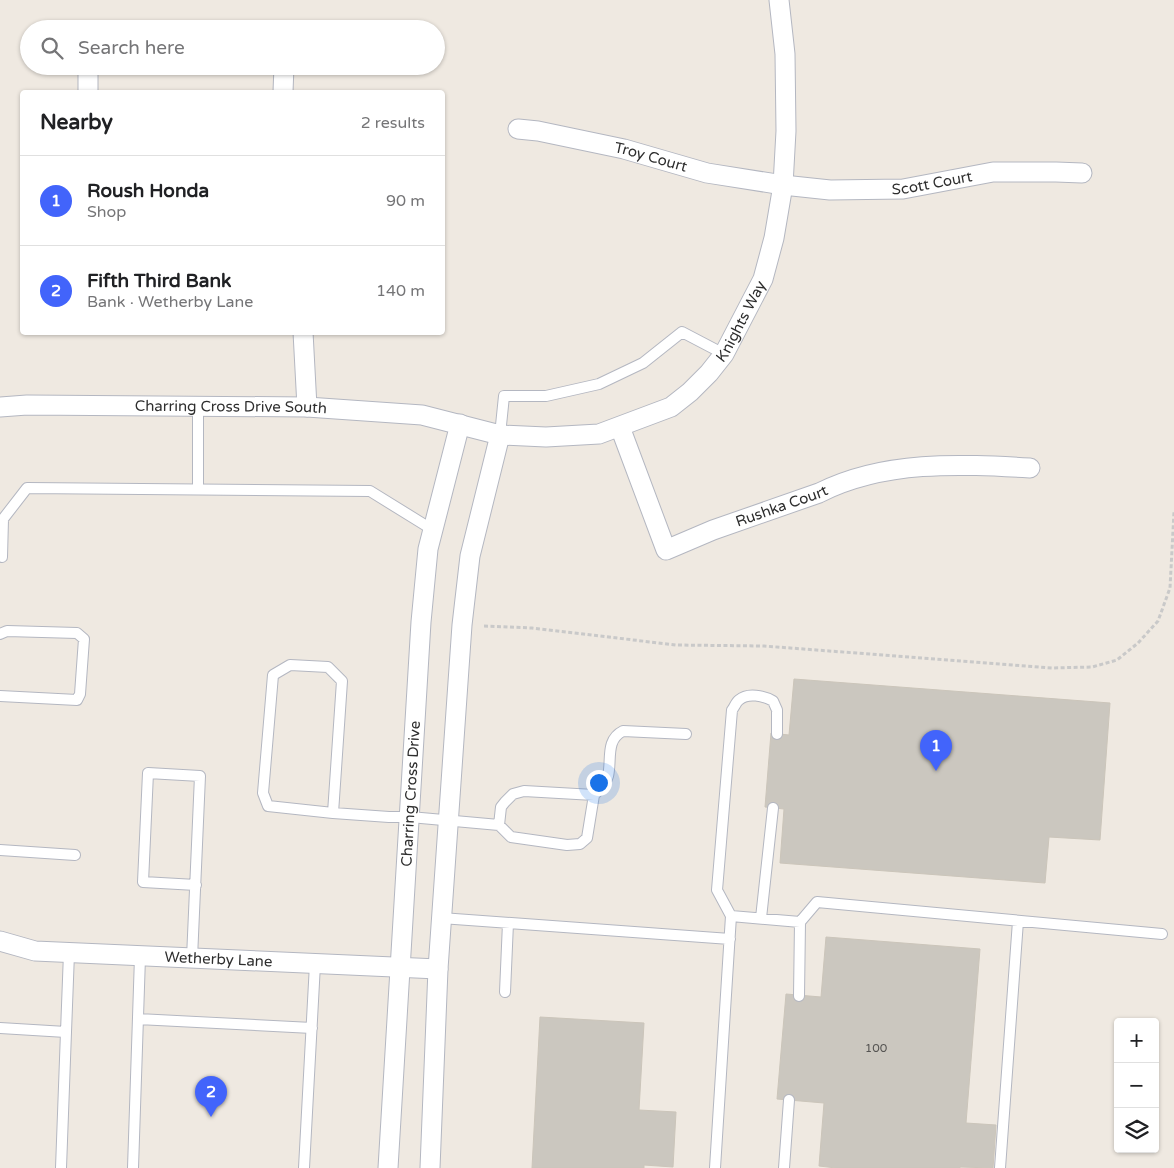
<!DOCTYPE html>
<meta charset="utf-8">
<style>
body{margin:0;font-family:"Varela Round",sans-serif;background:#f6f6f6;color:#202124}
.controls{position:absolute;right:15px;bottom:15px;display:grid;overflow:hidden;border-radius:5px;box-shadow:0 1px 4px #0004}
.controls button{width:45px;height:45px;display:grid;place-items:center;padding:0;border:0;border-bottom:1px solid #e0e0e0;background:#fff;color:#202124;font:25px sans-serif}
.you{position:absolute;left:598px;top:782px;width:18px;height:18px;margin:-12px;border:4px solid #fff;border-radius:50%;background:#1a73e8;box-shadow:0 0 0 8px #1a73e833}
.badge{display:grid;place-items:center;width:32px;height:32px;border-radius:50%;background:#4264fb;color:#fff;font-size:16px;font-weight:700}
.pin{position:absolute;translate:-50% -41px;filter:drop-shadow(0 1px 2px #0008)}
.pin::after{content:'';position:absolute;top:26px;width:18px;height:15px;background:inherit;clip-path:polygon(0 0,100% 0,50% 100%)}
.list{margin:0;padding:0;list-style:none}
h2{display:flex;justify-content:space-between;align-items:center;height:65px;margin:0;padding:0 20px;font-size:21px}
h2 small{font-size:16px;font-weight:400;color:#757577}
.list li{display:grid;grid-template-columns:32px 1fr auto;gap:15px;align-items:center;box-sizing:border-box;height:90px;padding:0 20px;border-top:1px solid #e0e0e0}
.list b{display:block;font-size:19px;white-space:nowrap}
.list p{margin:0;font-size:16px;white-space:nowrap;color:#757577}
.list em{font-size:16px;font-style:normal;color:#757577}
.icon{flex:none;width:28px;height:28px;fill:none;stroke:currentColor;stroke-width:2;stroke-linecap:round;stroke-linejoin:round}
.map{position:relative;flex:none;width:1174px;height:1168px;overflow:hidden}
.search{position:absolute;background:#fff;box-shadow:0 1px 4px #0004;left:20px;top:20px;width:425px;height:55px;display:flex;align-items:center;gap:12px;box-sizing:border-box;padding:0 18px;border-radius:28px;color:#757577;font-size:19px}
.panel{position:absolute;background:#fff;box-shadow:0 1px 4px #0004;left:20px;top:90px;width:425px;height:245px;border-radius:5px}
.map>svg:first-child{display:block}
.building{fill:#cbc7bf;stroke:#cbc5ba}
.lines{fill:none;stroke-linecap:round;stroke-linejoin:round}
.lane-casing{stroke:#b4b7c1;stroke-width:12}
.street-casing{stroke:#b4b7c1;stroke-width:21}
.path{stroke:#c9c9c9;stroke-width:3;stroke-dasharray:4 2.5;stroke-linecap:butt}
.lane{stroke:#fff;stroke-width:10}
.street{stroke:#fff;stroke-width:19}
.labels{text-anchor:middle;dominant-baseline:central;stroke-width:4.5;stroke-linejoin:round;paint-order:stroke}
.number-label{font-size:12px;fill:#555452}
.street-label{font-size:15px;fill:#2e2e2e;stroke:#fff}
</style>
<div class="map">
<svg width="1174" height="1168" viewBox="0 0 1174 1168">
<rect width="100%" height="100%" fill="#efe9e1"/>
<!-- building -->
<path class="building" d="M 794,679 L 1110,703 L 1100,840 L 1049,837 L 1045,883 L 780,863 L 784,809 L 765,807 L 771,733 L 789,735 Z
M 826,937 L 980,949 L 966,1123 L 996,1125 L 993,1168 L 960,1167 L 960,1168 L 836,1168 L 819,1166 L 824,1103 L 777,1099 L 786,994 L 821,997 Z
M 540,1017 L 644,1023 L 639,1110 L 676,1112 L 673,1167 L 644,1165 L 644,1168 L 532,1168 Z"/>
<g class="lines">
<!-- lane casing -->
<g class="lane-casing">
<path id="lane" d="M 198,406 L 198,489
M 500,435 L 504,396 L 546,396 L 599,384 L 643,363 L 682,332 L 724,354
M 2,557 L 3,519 L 27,488 L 370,491 L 433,530
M 0,634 L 7,631 L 77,633 L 84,639 L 80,694 L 77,700 L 0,696
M 594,795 C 599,790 606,784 608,776 C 612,760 605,740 623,731 L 686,734
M 333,813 L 342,681 L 328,667 L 290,665 L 273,675 L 263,793 L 268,806 L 333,813 L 389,817 L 410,817 L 499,825 L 511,837 L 567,845 L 580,844 L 587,838 L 594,795 L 524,791 L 513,794 L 505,802 L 501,807 L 499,825
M 0,850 L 75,855
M 731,916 L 800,922 L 817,902 L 1162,934
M 441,918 L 730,939
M 761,918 L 773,808
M 192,958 L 200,776 L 148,773 L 143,882 L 196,885
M 505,992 L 508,923
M 799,996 L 800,922
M 138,1019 L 312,1028
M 0,1028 L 66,1032 L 69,953
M 61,1168 L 66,1032
M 133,1168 L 140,957
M 304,1168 L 315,964
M 715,1168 L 731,916 L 717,890 L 732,710 C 734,708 736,702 739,700 C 748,692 764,696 773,701 L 777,710 L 777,734
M 784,1168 L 789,1100
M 1000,1168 L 1018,921"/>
</g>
<!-- street casing -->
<g class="street-casing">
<g id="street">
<path d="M 88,92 L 88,66"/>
<path d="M 283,92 L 284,66"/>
<path id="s1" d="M 518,129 L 538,131 L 624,149 L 707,173 L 783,185 L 830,190 L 903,189 L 993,172 L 1056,172 L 1082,173"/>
<path d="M 303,332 L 307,407"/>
<path id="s2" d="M 0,407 L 27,405 L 307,407 L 422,415 L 500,435 L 546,437 L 599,434 L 671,407 L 690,392 L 709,373 L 724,354 L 763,279 L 774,238 L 783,185 L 786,131 L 785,54 L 779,0"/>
<path id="s3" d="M 620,427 L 666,550 L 713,530 L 819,493 C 884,460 959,464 1030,468"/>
<path id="s4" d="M 0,941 L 35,951 L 438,969"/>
<path id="s5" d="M 388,1168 L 421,622 L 428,549 L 460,424"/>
<path d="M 430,1168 L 438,969 L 462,625 L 470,556 L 500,435"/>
</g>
</g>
<!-- path -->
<path class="path" d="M 484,626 L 532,628 L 676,645 L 764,646 L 1052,668 L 1092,667 L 1117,660 L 1138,643 L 1158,621 L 1170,588 L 1174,512"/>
<!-- lane -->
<use href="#lane" class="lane"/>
<!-- street -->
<use href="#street" class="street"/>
</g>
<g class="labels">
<!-- number labels -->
<g class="number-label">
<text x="876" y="1048">100</text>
</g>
<!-- street labels -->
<g class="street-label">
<text stroke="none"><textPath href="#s1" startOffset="136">Troy Court</textPath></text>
<text stroke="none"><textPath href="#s1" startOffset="421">Scott Court</textPath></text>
<text stroke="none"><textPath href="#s2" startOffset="791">Knights Way</textPath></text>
<text stroke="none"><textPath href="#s2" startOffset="231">Charring Cross Drive South</textPath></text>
<text stroke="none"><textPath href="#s3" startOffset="255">Rushka Court</textPath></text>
<text stroke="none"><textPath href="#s5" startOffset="375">Charring Cross Drive</textPath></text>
<text stroke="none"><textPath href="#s4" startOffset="220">Wetherby Lane</textPath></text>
</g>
</g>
</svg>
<div class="controls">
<button>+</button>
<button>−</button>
<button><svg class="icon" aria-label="layers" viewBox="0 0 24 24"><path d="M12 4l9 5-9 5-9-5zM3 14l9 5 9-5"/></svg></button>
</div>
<div class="you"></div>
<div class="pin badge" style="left:936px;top:771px">1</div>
<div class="pin badge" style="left:211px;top:1117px">2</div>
<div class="search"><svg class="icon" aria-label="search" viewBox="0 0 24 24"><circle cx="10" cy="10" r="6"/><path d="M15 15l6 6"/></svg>Search here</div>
<section class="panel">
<h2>Nearby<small>2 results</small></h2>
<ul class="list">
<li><span class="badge">1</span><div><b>Roush Honda</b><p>Shop</p></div><em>90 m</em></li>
<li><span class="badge">2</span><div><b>Fifth Third Bank</b><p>Bank · Wetherby Lane</p></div><em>140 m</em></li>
</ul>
</section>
</div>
